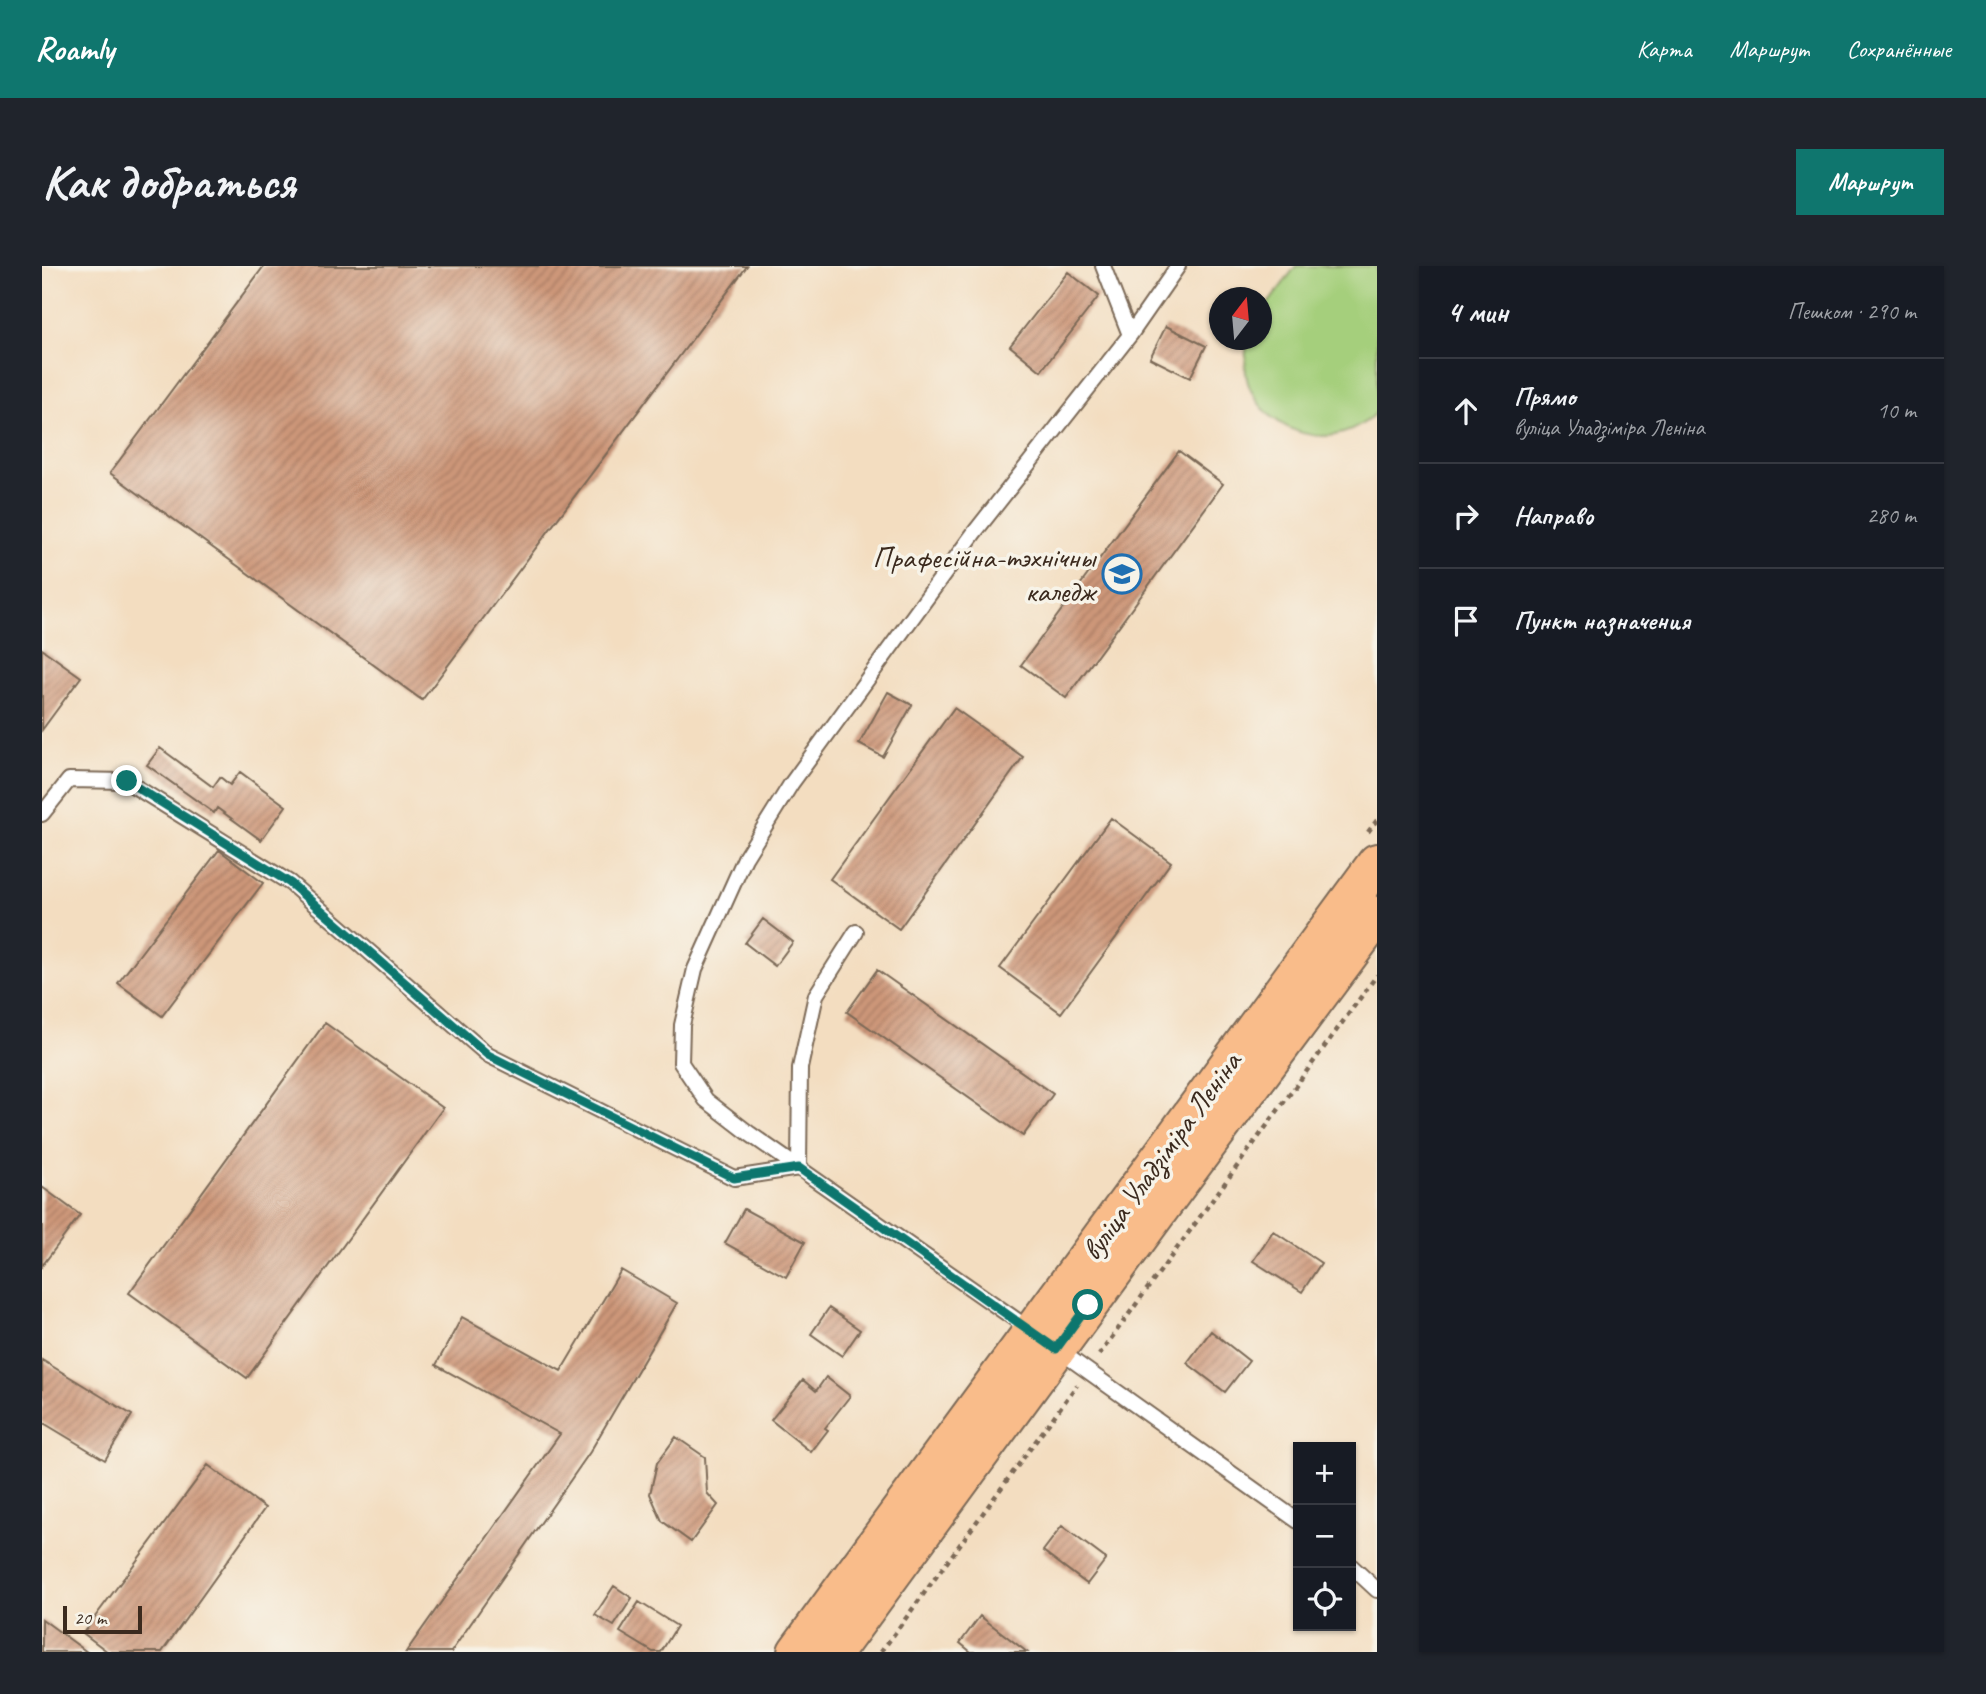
<!DOCTYPE html>
<html lang="ru">
<meta charset="utf-8">
<style>
body{margin:0;font-family:Caveat,sans-serif;background:#20242c;color:#f1f3f6}
.controls{position:absolute;right:21px;bottom:21px;display:grid;overflow:hidden;border-radius:0px;box-shadow:0 2px 5px #0004}
.controls button{width:63px;height:63px;display:grid;place-items:center;padding:0;border:0;border-bottom:2px solid #363941;background:#171b24;color:#f1f3f6;font:35px sans-serif}
.compass{position:absolute;left:1167px;top:21px;width:63px;height:63px;border-radius:50%;background:#171b24;box-shadow:0 2px 5px #0004;rotate:16deg}
.scale{position:absolute;left:21px;bottom:18px;width:79px;box-sizing:border-box;padding-left:7px;border:4px solid #3b2a1e;border-top:0;font-size:19px;line-height:24px;white-space:nowrap;color:#3b2a1e;-webkit-text-stroke:5px #f7f3e8;paint-order:stroke}
.stop{position:absolute;width:21px;height:21px;margin:-16px;border:5px solid #0f766e;border-radius:50%;background:#fff}
.stop.end{background:#0f766e;border-color:#fff;box-shadow:0 2px 7px #0008}
.list{margin:0;padding:0;list-style:none}
h2{display:flex;justify-content:space-between;align-items:center;height:91px;margin:0;padding:0 28px;font-size:30px}
h2 small{font-size:23px;font-weight:400;color:#9ea1a6}
.list li{display:grid;grid-template-columns:46px 1fr auto;gap:21px;align-items:center;box-sizing:border-box;height:105px;padding:0 28px;border-top:2px solid #363941}
.list b{display:block;font-size:26px;white-space:nowrap}
.list p{margin:0;font-size:23px;white-space:nowrap;color:#9ea1a6}
.list em{font-size:23px;font-style:normal;color:#9ea1a6}
.icon{flex:none;width:38px;height:38px;fill:none;stroke:currentColor;stroke-width:2;stroke-linecap:round;stroke-linejoin:round}
.map{position:relative;flex:none;width:1335px;height:1386px;overflow:hidden;border-radius:0px}
header{display:flex;align-items:center;gap:42px;box-sizing:border-box;height:98px;padding:0 35px;background:#0f766e;color:#fff}
header strong{font-size:33px}
nav{display:flex;gap:38px;margin-inline-start:auto;font-size:24px}
.intro{display:flex;align-items:center;justify-content:space-between;box-sizing:border-box;height:168px;padding:0 42px}
h1{margin:0;font-size:49px}
.button{padding:18px 32px;border-radius:0px;background:#0f766e;color:#fff;font-size:24px;font-weight:700}
main{display:flex;gap:42px;padding:0 42px}
aside{flex:1;background:#171b24;border-radius:0px;box-shadow:0 2px 5px #0004}
.map>svg:first-child{display:block}
.grass{fill:#a5cf7b;stroke:#707c4c;stroke-width:2}
.building{fill:url(#building-hatch)}
.lines{fill:none;stroke-linecap:round;stroke-linejoin:round}
.service-casing{stroke:#7b6957;stroke-width:18}
.primary-casing{stroke:#7b6957;stroke-width:42}
.path{stroke:#7b6957;stroke-width:4.5;stroke-dasharray:5 5;stroke-linecap:butt}
.service{stroke:#fff;stroke-width:14}
.primary{stroke:#f9bc8a;stroke-width:38}
.route{stroke:#0f766e;stroke-width:9}
.labels{text-anchor:middle;dominant-baseline:central;stroke-width:7;stroke-linejoin:round;paint-order:stroke}
.poi-label{font-size:30px;fill:#3b2a1e;stroke:#f7f3e8;text-anchor:end}
.street-label{font-size:30px;fill:#3b2a1e;stroke:#f7f3e8}
</style>
<header>
<strong>Roamly</strong>
<nav><a>Карта</a><a>Маршрут</a><a>Сохранённые</a></nav>
</header>
<div class="intro"><h1>Как добраться</h1><a class="button">Маршрут</a></div>
<main>
<div class="map">
<svg width="1335" height="1386" viewBox="0 0 1335 1386">
<defs>
<pattern id="building-hatch" width="6" height="6" patternUnits="userSpaceOnUse" patternTransform="scale(1.75)"><rect width="6" height="6" fill="#cd9779"/><path d="M-1 1l2-2M0 6l6-6M5 7l2-2" fill="none" stroke="#a87b63"/></pattern>
</defs>
<rect width="100%" height="100%" fill="#f7f3e8"/>
<filter id="ink" filterUnits="userSpaceOnUse"><feTurbulence type="fractalNoise" baseFrequency=".0143" numOctaves="2"/><feDisplacementMap in="SourceGraphic" scale="14" xChannelSelector="R" yChannelSelector="G"/><feConvolveMatrix kernelMatrix="1 2 1 2 8 2 1 2 1" color-interpolation-filters="sRGB"/></filter>
<filter id="wash" filterUnits="userSpaceOnUse"><feTurbulence type="fractalNoise" baseFrequency=".00686" numOctaves="4" result="noise"/><feDisplacementMap in="SourceGraphic" scale="28" xChannelSelector="R" yChannelSelector="G"/><feGaussianBlur stdDeviation="1.57" result="paint"/><feColorMatrix in="noise" values="0 0 0 0 0 0 0 0 0 0 0 0 0 0 0 0 0 1.4 0 .05"/><feComposite in="paint" operator="in"/></filter>
<g filter="url(#wash)">
<rect width="100%" height="100%" fill="#f3ddc0"/>
<!-- grass -->
<path class="grass" d="M 1254,0 L 1335,0 L 1335,145 C 1331,149 1328,153 1323,156 C 1286,184 1232,167 1211,128 C 1201,112 1203,93 1205,75 L 1220,74 L 1220,46 Z"/>
<g id="blocks">
<!-- building -->
<path class="building" d="M 222,0 L 705,0 L 380,434 L 68,207 Z
M 1026,6 L 1057,30 L 999,105 L 968,80 Z
M 1124,60 L 1164,80 L 1148,112 L 1108,92 Z
M 1137,185 L 1181,218 L 1024,432 L 979,399 Z
M 0,383 L 39,411 L 0,464 Z
M 846,426 L 870,439 L 841,491 L 817,478 Z
M 912,442 L 981,491 L 857,663 L 788,613 Z
M 118,482 L 171,521 L 178,511 L 188,519 L 198,506 L 244,540 L 219,574 L 175,542 L 172,547 L 105,499 Z
M 1069,552 L 1129,596 L 1019,747 L 958,702 Z
M 177,584 L 221,617 L 120,750 L 76,717 Z
M 721,653 L 751,676 L 733,700 L 703,677 Z
M 835,704 L 1011,828 L 981,870 L 805,746 Z
M 283,757 L 401,842 L 205,1112 L 87,1027 Z
M 0,921 L 38,949 L 0,1000 Z
M 702,943 L 763,976 L 744,1011 L 683,977 Z
M 1231,965 L 1279,997 L 1260,1026 L 1211,995 Z
M 579,1004 L 635,1037 L 548,1186 L 409,1386 L 364,1386 L 518,1168 L 394,1099 L 420,1051 L 519,1105 Z
M 787,1042 L 818,1064 L 800,1090 L 769,1068 Z
M 1169,1065 L 1207,1095 L 1183,1126 L 1145,1097 Z
M 0,1094 L 90,1149 L 63,1194 L 0,1156 Z
M 784,1111 L 808,1130 L 783,1162 L 786,1164 L 769,1186 L 729,1154 L 761,1114 L 774,1125 Z
M 634,1171 L 663,1191 L 665,1227 L 676,1239 L 649,1276 L 620,1255 L 608,1228 L 615,1197 Z
M 166,1199 L 223,1242 L 120,1386 L 66,1386 L 41,1367 Z
M 1020,1260 L 1064,1293 L 1045,1318 L 1001,1285 Z
M 572,1320 L 590,1332 L 572,1360 L 553,1349 Z
M 597,1336 L 635,1360 L 619,1386 L 611,1386 L 578,1366 Z
M 938,1350 L 985,1386 L 929,1386 L 918,1377 Z
M 0,1353 L 45,1386 L 0,1386 Z"/>
</g>
</g>
<g filter="url(#ink)">
<use href="#blocks" fill-opacity="0" stroke="#7b6957" stroke-width="2"/>
<g class="lines">
<!-- service casing -->
<g class="service-casing">
<path id="service" d="M 1061,0 L 1088,69
M 0,548 L 27,514 L 84,515 L 248,617 L 446,789 L 692,912 L 757,902
M 757,902 L 758,802 L 774,729 L 814,666
M 990,1065 L 708,868 L 664,834 L 639,797 L 640,759 L 653,703 L 703,592 L 749,518 L 932,267 L 1088,69 L 1136,0
M 1015,1083 L 1256,1255
M 1309,1300 L 1335,1324"/>
</g>
<!-- primary casing -->
<g class="primary-casing">
<path id="primary" d="M 755,1386 L 1335,597
M 792,1386 L 1134,920 L 1335,650"/>
</g>
<!-- path -->
<path class="path" d="M 1326,566 L 1335,554
M 1057,1089 L 1335,709
M 839,1386 L 1035,1119"/>
<!-- service -->
<use href="#service" class="service"/>
<!-- primary -->
<use href="#primary" class="primary"/>
</g>
</g>
<g class="lines" filter="url(#ink)">
<!-- route -->
<path class="route" d="M 85,515 L 248,617 L 446,789 L 692,912 L 757,902 L 1014,1083 L 1046,1039"/>
</g>
<!-- icons -->
<defs>
<g id="university-ring" transform="scale(2.0125)"><circle r="9.5" fill="#f7f3e8" stroke="#1f6fb2" stroke-width="1.5"/><path d="M0-5L7-2L0 1L-7-2ZM-4 1L0 2.5L4 1V4Q0 6-4 4Z" fill="#1f6fb2"/></g>
</defs>
<g fill-rule="evenodd">
<use href="#university-ring" x="1080" y="308"/>
</g>
<g class="labels">
<!-- poi labels -->
<g class="poi-label">
<text x="1053" y="291">Прафесійна-тэхнічны<tspan x="1053" dy="34">каледж</tspan></text>
</g>
<!-- street labels -->
<g class="street-label">
<text transform="translate(1119 890) rotate(-54)">вуліца Уладзіміра Леніна</text>
</g>
</g>
</svg>
<div class="controls">
<button>+</button>
<button>−</button>
<button><svg class="icon" aria-label="locate" viewBox="0 0 24 24"><circle cx="12" cy="12" r="6"/><path d="M12 2v4M12 18v4M2 12h4M18 12h4"/></svg></button>
</div>
<svg class="compass" viewBox="-18 -18 36 36"><path d="M0-13l5 13h-10z" fill="#e53935"/><path d="M0 13l5-13h-10z" fill="#9ea1a6"/></svg>
<div class="scale">20 m</div>
<div class="stop" style="left:1046px;top:1039px"></div>
<div class="stop end" style="left:85px;top:515px"></div>
</div>
<aside>
<h2>4 мин<small>Пешком · 290 m</small></h2>
<ul class="list">
<li><svg class="icon" aria-label="ahead" viewBox="0 0 24 24"><path d="M12 20V5M6 11l6-6 6 6"/></svg><div><b>Прямо</b><p>вуліца Уладзіміра Леніна</p></div><em>10 m</em></li>
<li><svg class="icon" aria-label="right" viewBox="0 0 24 24"><path d="M7 20v-9h11M14 6l5 5-5 5"/></svg><div><b>Направо</b></div><em>280 m</em></li>
<li><svg class="icon" aria-label="arrive" viewBox="0 0 24 24"><path d="M6 21V4h12l-3 4 3 4H6"/></svg><div><b>Пункт назначения</b></div></li>
</ul>
</aside>
</main>
